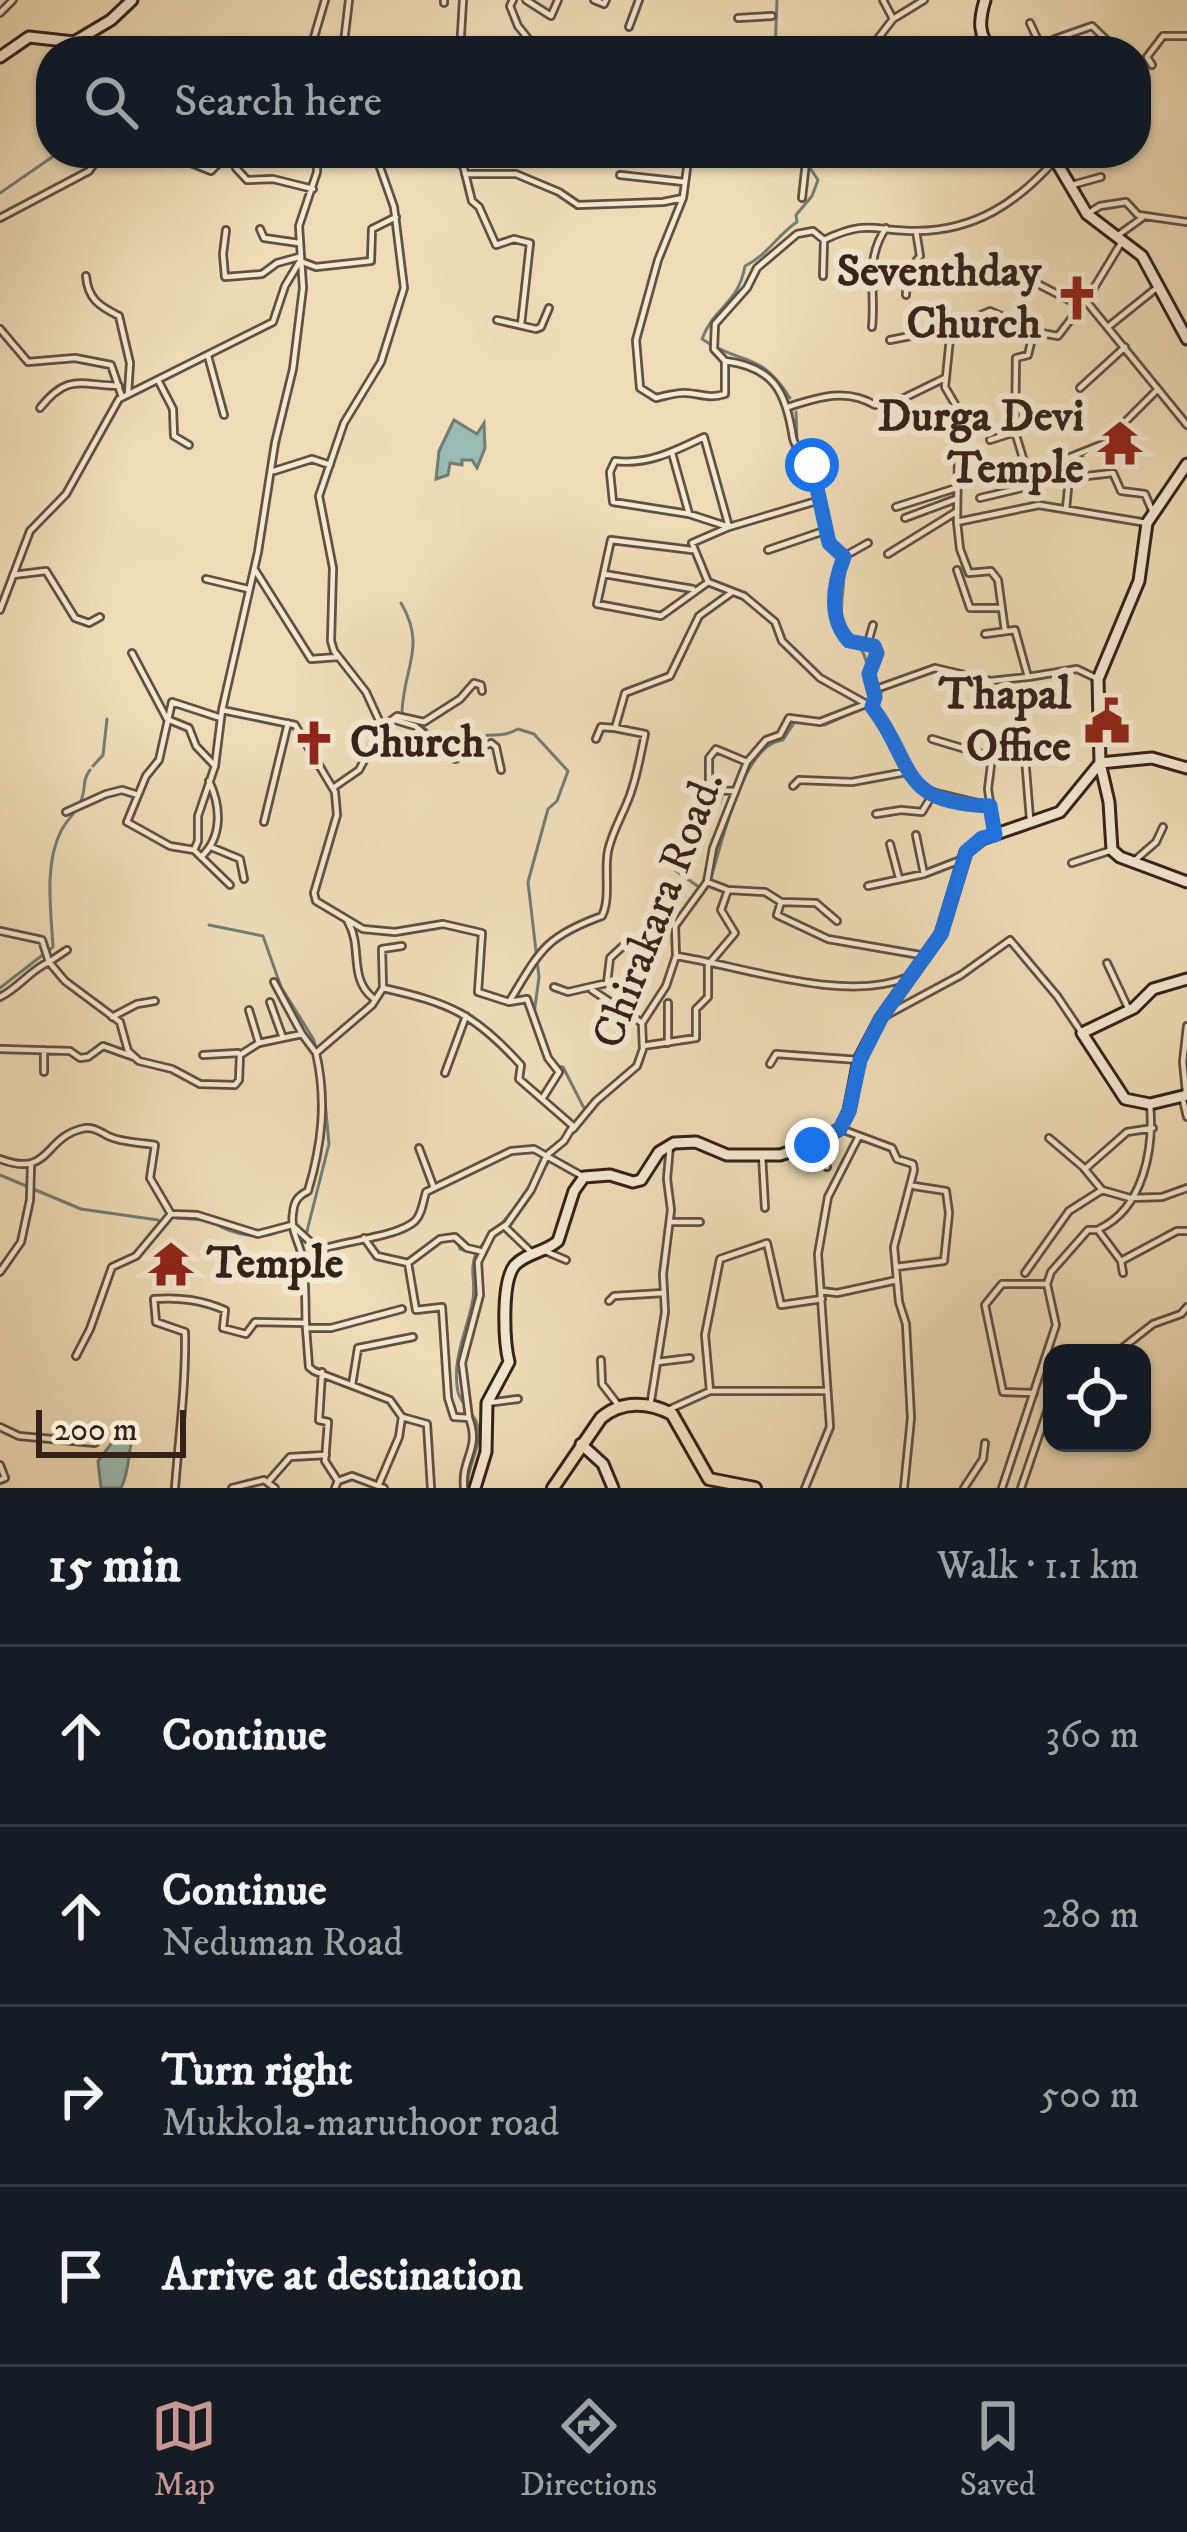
<!DOCTYPE html>
<meta charset="utf-8">
<style>
body{margin:0;font-family:"IM FELL DW Pica",serif;background:#242831;color:#f1f3f6}
.controls{position:absolute;right:36px;bottom:36px;display:grid;overflow:hidden;border-radius:24px;box-shadow:0 3px 9px #0004}
.controls button{width:108px;height:108px;display:grid;place-items:center;padding:0;border:0;border-bottom:3px solid #363941;background:#171b24;color:#f1f3f6;font:60px sans-serif}
.scale{position:absolute;left:36px;bottom:30px;width:150px;box-sizing:border-box;padding-left:12px;border:6px solid #33211a;border-top:0;font-size:33px;line-height:42px;white-space:nowrap;color:#33211a;-webkit-text-stroke:9px #f5e9d2;paint-order:stroke}
.stop{position:absolute;width:36px;height:36px;margin:-27px;border:9px solid #1a73e8;border-radius:50%;background:#fff}
.stop.end{background:#1a73e8;border-color:#fff;box-shadow:0 3px 12px #0008}
.list{margin:0;padding:0;list-style:none}
h2{display:flex;justify-content:space-between;align-items:center;height:156px;margin:0;padding:0 48px;font-size:51px}
h2 small{font-size:39px;font-weight:400;color:#9ea1a6}
.list li{display:grid;grid-template-columns:78px 1fr auto;gap:36px;align-items:center;box-sizing:border-box;height:180px;padding:0 48px;border-top:3px solid #363941}
.list b{display:block;font-size:45px;white-space:nowrap}
.list p{margin:0;font-size:39px;white-space:nowrap;color:#9ea1a6}
.list em{font-size:39px;font-style:normal;color:#9ea1a6}
.icon{flex:none;width:66px;height:66px;fill:none;stroke:currentColor;stroke-width:2;stroke-linecap:round;stroke-linejoin:round}
.map{position:relative;flex:none;width:1187px;height:1488px;overflow:hidden}
.search{position:absolute;background:#171b24;box-shadow:0 3px 9px #0004;left:36px;right:36px;top:36px;height:132px;display:flex;align-items:center;gap:30px;box-sizing:border-box;padding:0 42px;border-radius:48px;color:#9ea1a6;font-size:45px}
.sheet{height:876px;background:#171b24}
nav{display:flex;justify-content:space-around;align-items:center;box-sizing:border-box;height:168px;border-top:3px solid #363941;background:#171b24;font-size:33px;color:#9ea1a6}
nav a{display:grid;justify-items:center;gap:6px}
nav .on{color:#c59692}
.map>svg:first-child{display:block}
.water{fill:#9abbb2;stroke:#717d75;stroke-width:3}
.lines{fill:none;stroke-linecap:round;stroke-linejoin:round}
.stream{stroke:#717d75;stroke-width:3}
.street-casing{stroke:#625042;stroke-width:10}
.secondary-casing{stroke:#33211a;stroke-width:15}
.primary-casing{stroke:#33211a;stroke-width:16}
.street{stroke:#f5e9d2;stroke-width:4.5}
.secondary{stroke:#f5e9d2;stroke-width:9}
.primary{stroke:#efddb9;stroke-width:10}
.route{stroke:#1a73e8;stroke-width:15}
.labels{text-anchor:middle;dominant-baseline:central;stroke-width:12;stroke-linejoin:round;paint-order:stroke}
.poi-label{font-size:45px;font-weight:bold;fill:#33211a;stroke:#f5e9d2;text-anchor:end}
.street-label{font-size:45px;fill:#33211a;stroke:#f5e9d2}
</style>
<div class="map">
<svg width="1187" height="1488" viewBox="0 0 1187 1488">
<rect width="100%" height="100%" fill="#efddb9"/>
<filter id="stains"><feTurbulence type="fractalNoise" baseFrequency=".00167" numOctaves="4"/><feColorMatrix values="0 0 0 0 .2 0 0 0 0 .09 0 0 0 0 .02 0 0 0 .5 -.17"/></filter>
<radialGradient id="worn" r=".72"><stop offset=".6" stop-color="#630" stop-opacity="0"/><stop offset="1" stop-color="#630" stop-opacity=".3"/></radialGradient>
<!-- water -->
<path class="water" d="M 454,420 L 477,434 L 484,423 L 485,448 L 477,468 L 472,460 L 462,460 L 462,465 L 450,463 L 448,475 L 436,479 L 439,451 Z
M 126,1424 L 136,1426 C 127,1446 131,1469 121,1488 L 101,1488 L 98,1461 Z"/>
<g class="lines">
<!-- stream -->
<path class="stream" d="M 775,51 L 777,0
M 0,193 L 58,153
M 790,398 C 759,349 741,366 702,339 C 715,305 738,305 745,266 C 768,255 776,236 797,222 L 796,215 L 812,196 L 818,180 L 800,153
M 796,412 L 797,442 L 820,477 L 835,544
M 843,562 C 848,589 832,616 851,639
M 401,603 C 427,647 403,668 402,713 L 408,716
M 858,645 C 871,660 866,679 873,698
M 805,723 L 825,725 L 868,705
M 422,726 L 447,748 C 460,746 465,743 477,738 C 492,731 497,740 518,729 L 534,734 L 568,771 L 557,801 L 548,809 L 528,882 L 539,977 L 534,1014
M 93,766 L 103,755 L 107,719
M 703,890 L 675,870 L 673,861 L 702,804 L 720,803 L 722,795
M 688,912 C 696,902 705,892 710,880 C 722,847 741,744 783,740 L 796,720
M 209,925 L 263,936 L 281,987 L 314,1040 L 317,1053
M 678,936 L 678,956
M 0,988 L 53,947 C 51,911 44,864 61,831 C 67,819 79,810 82,798 C 86,786 82,781 90,770
M 653,1010 L 667,988
M 554,1066 L 563,1067 L 587,1114
M 569,1137 L 601,1100
M 0,1175 L 81,1209 L 158,1220
M 532,1191 L 554,1152
M 177,1218 L 205,1220
M 214,1223 C 234,1235 263,1242 283,1229
M 500,1226 L 524,1196
M 306,1235 L 329,1144 L 324,1091
M 458,1242 L 460,1249 L 476,1253 C 469,1270 476,1282 473,1299 C 468,1329 451,1359 458,1392 C 462,1408 479,1416 479,1433 C 478,1453 467,1468 467,1488
M 476,1253 L 489,1236"/>
<!-- street casing -->
<g class="street-casing">
<path id="street" d="M 513,0 L 510,6 L 518,26 L 538,51
M 526,0 L 551,16 L 558,0
M 594,0 L 604,4 L 606,0
M 883,0 L 893,19
M 444,3 L 444,0
M 0,13 L 13,0
M 738,18 L 772,16
M 1030,23 L 1041,47
M 629,27 L 639,0
M 236,51 L 237,51
M 310,51 L 325,0
M 343,51 L 349,0
M 460,51 L 463,0
M 847,51 L 876,41 L 893,19 L 924,0
M 1036,51 L 1055,39 L 1092,26 L 1118,51
M 1152,65 L 1147,57 L 1163,36 L 1187,36
M 375,153 L 394,207 L 404,288 L 381,362 L 344,423 L 319,496 L 333,568 L 331,641 L 334,651 L 366,692 L 382,727 L 397,716 L 424,722 L 460,699 L 474,683 L 481,685 L 482,691
M 425,153 L 463,165
M 460,153 L 472,201 L 479,207 L 496,245 L 514,239 L 530,243 L 521,325
M 689,153 L 683,198 L 658,260 L 636,340 L 640,388 L 656,398 C 665,396 677,392 686,393 C 702,394 709,399 725,394 L 725,361 C 775,367 786,393 793,438 C 795,450 809,458 813,469 C 827,499 815,535 843,557 C 833,585 828,618 849,641 L 874,646 L 877,653 L 869,674 L 875,697
M 186,161 L 211,171 L 224,158 L 235,155 L 236,168 L 247,180 L 273,179 L 313,189
M 465,174 L 516,174 L 559,192 L 578,205 L 663,202 L 683,198
M 620,175 L 684,182
M 1072,185 L 1101,177
M 802,198 L 807,153
M 1087,214 L 1100,206 L 1126,202 L 1138,215 L 1187,222
M 0,218 L 89,171 L 102,153
M 260,229 L 264,238 L 299,243
M 226,230 L 223,254 L 225,277 L 262,274 L 277,263 L 299,257
M 1117,236 L 1142,218
M 86,276 C 88,299 99,306 119,316 L 130,363 L 128,394
M 823,276 L 824,240 C 867,219 874,231 916,231 C 975,231 1018,202 1055,160
M 1034,282 L 1081,306 L 1086,301 L 1187,425
M 906,295 L 907,273 L 920,256 L 916,231
M 1086,301 L 1123,240
M 497,320 L 536,329 L 541,327 L 549,308
M 872,327 C 876,290 864,260 886,228
M 1108,327 L 1159,286
M 0,329 L 28,362 L 75,358 L 111,365 L 122,397
M 890,340 L 951,328
M 208,356 L 224,415
M 725,361 L 714,349 L 715,324 L 747,288 L 757,268 L 797,234 L 813,231 L 824,240
M 158,380 L 173,409 L 174,436 L 189,445
M 1080,388 L 1125,347
M 788,407 C 819,397 846,388 875,405 L 904,398 L 945,378
M 40,408 C 68,373 80,385 119,386
M 704,437 L 729,527 L 689,514 L 613,502 L 610,472 L 615,461 C 648,465 675,451 704,437 Z
M 990,440 L 1015,432
M 672,453 L 689,514
M 1068,458 L 1118,438 L 1121,426 L 1158,389
M 274,471 L 312,459 L 330,465
M 980,498 L 1022,488 L 1030,481 L 1015,432 L 1016,358 L 1028,355 L 1034,330
M 820,500 L 729,527 L 692,543 L 708,582 L 744,596 L 775,622 L 782,641 L 820,678 L 872,707 L 891,736 L 908,775 L 920,789 L 990,806
M 896,507 L 956,488
M 1066,509 L 1069,478 L 1113,473 L 1121,491 L 1145,494 L 1154,515
M 905,518 L 956,499
M 957,522 L 958,456 L 951,455 L 955,404 L 945,387 L 951,328 L 990,311 L 1041,333 L 1058,336 L 1081,306
M 692,550 L 611,540 L 597,604 L 661,616 L 707,583
M 768,550 L 824,531
M 888,554 L 956,512
M 843,557 L 868,543
M 255,570 L 311,659 L 338,657
M 957,570 L 970,608 L 1002,608
M 604,574 L 693,589
M 13,575 L 46,571 L 75,618 L 89,623 L 100,617
M 206,579 L 248,589
M 0,610 L 30,531 L 66,494 L 119,399 L 273,322 L 285,286 L 300,261 L 316,267 L 371,261 L 372,229 L 396,217
M 1005,631 L 998,580 L 991,571 L 969,573 L 960,549 L 957,522 L 1039,505 L 1147,523
M 985,634 L 1015,630 L 1028,677 L 1077,669 L 1098,679
M 867,646 L 873,625
M 132,653 L 167,719 L 189,728 L 196,746 L 215,766
M 872,707 L 879,688 L 935,668 L 991,681 L 1028,677
M 222,710 L 295,725 L 335,792 L 337,815 L 314,893 L 316,901 L 363,929 L 395,932 L 443,924 L 482,933 L 478,992 L 509,1002 C 540,951 544,937 602,916 C 611,898 604,871 608,851 C 613,828 626,810 632,789 C 638,771 641,752 645,734 L 615,728
M 221,718 L 172,702 L 159,760 L 146,776 L 127,822 L 170,846 L 194,850 L 198,841 L 198,816 L 215,766 L 222,710 L 258,552 L 275,443 L 293,369 L 303,288 L 299,226 L 317,172 L 317,153
M 395,720 L 415,726 L 455,759 L 491,743 L 496,747 L 501,770
M 596,739 L 601,727 L 615,728 L 625,693 L 670,676 L 699,616 L 731,593
M 932,739 L 992,757 L 988,789 L 995,835
M 992,757 L 1025,757 L 1030,819
M 793,786 L 799,780 L 852,782 L 906,772
M 333,788 L 359,770 L 381,729
M 734,791 L 709,790 L 709,758 L 716,749 L 747,762
M 66,812 L 106,794 L 122,790 L 138,795
M 876,814 L 901,810 L 922,812 L 933,794
M 264,822 L 288,723
M 916,835 L 924,874
M 890,844 L 899,878
M 211,847 L 240,859 L 244,879
M 194,850 L 230,885
M 201,857 C 223,837 221,806 209,781
M 1133,862 L 1156,842 L 1163,827
M 1072,863 L 1112,850
M 868,886 L 924,874 L 963,859
M 728,890 L 765,892 L 781,902 L 777,915 L 828,939 L 926,956
M 781,902 L 816,903 L 837,921
M 348,922 C 363,947 348,978 373,998
M 0,931 L 42,940 L 49,962 L 67,950
M 402,946 L 382,949 L 383,988 C 450,1003 475,1014 521,1065 L 519,1079 L 573,1126 L 564,1141 L 547,1155 L 531,1190 L 507,1224 L 492,1234 L 478,1262 L 480,1295 L 462,1363 L 469,1418
M 676,956 C 743,966 845,1004 908,977
M 1107,963 L 1129,1010
M 274,982 L 302,1034
M 554,987 L 568,992 L 607,983 L 610,958 L 623,946
M 592,990 L 642,1023
M 0,997 C 20,987 29,971 49,962 L 65,981 L 120,1022 L 128,1051 L 139,1061 L 172,1069 L 200,1084 L 235,1085 L 239,1080 L 240,1055 L 259,1043 L 302,1034 L 316,1053 L 372,1005 L 383,988
M 270,1002 L 283,1038
M 509,1002 L 527,999 L 548,1058 L 559,1072 L 544,1096
M 668,1003 L 668,1043
M 249,1010 L 259,1043
M 885,1016 L 961,975 L 1010,940 L 1057,996 L 1082,1033
M 112,1017 L 137,1004 L 155,1001
M 643,1046 L 696,1038 L 696,1009 L 708,997 L 708,965 L 735,933 L 721,910 L 728,890 L 707,882
M 0,1049 L 70,1051 L 80,1058 L 88,1057 L 103,1046 L 134,1057
M 316,1053 C 327,1101 322,1144 308,1191 C 298,1196 294,1201 293,1213 C 290,1231 300,1243 303,1260 C 306,1283 305,1306 306,1328 L 331,1328 L 402,1309
M 203,1055 L 238,1053
M 770,1064 L 776,1054 L 859,1060
M 44,1072 L 44,1050
M 445,1073 L 466,1016
M 1186,1092 L 1183,1062 L 1187,1026
M 1183,1100 L 1187,1117
M 573,1129 L 596,1101 L 637,1066 L 643,1049 L 642,1023 L 666,986 L 676,956 L 675,926 L 707,882 L 713,848 L 747,762 L 766,740 L 780,735 L 789,718 L 820,722 L 866,704
M 841,1129 L 892,1148 L 897,1159 L 913,1164 L 914,1170 L 894,1247 L 899,1302 L 906,1324 L 911,1418 L 904,1488
M 1049,1138 L 1083,1167 L 1102,1190 L 1130,1198 L 1162,1197 L 1187,1188
M 820,1143 L 827,1167
M 419,1148 L 434,1188
M 762,1155 L 765,1208
M 0,1159 C 50,1178 43,1139 81,1129 C 92,1126 99,1131 108,1136 C 123,1143 138,1142 155,1145 L 150,1178 L 171,1214 L 197,1215 L 258,1234 L 292,1225
M 1085,1169 L 1127,1132 L 1153,1128
M 670,1222 L 700,1222
M 292,1225 L 319,1250 C 343,1241 398,1237 415,1221 C 422,1214 423,1202 426,1192 L 511,1151 L 534,1149 L 584,1177
M 504,1226 L 530,1251
M 1099,1229 C 1144,1208 1154,1148 1150,1104
M 364,1238 L 377,1256 L 408,1263 L 416,1310 L 442,1307 L 448,1398 L 454,1417 L 469,1418 C 481,1449 461,1458 464,1488
M 545,1251 L 566,1260
M 1121,1261 L 1177,1231 L 1187,1231
M 408,1263 L 440,1239 L 455,1237 L 467,1248 L 480,1251
M 896,1267 L 944,1261 L 949,1213 L 946,1191 L 914,1186
M 0,1272 L 21,1242 L 30,1200 L 31,1165
M 1025,1273 L 1069,1211 L 1102,1190
M 821,1291 L 837,1293 L 897,1280
M 609,1301 L 614,1296 L 663,1293
M 306,1328 L 309,1367 L 314,1371 L 390,1400 L 402,1417 L 427,1424 L 431,1488
M 1116,1353 L 1153,1324 L 1181,1314 L 1187,1307
M 76,1356 L 90,1329 L 112,1267 L 136,1256 L 171,1214
M 601,1360 L 602,1384 L 619,1406
M 657,1362 L 690,1358
M 322,1372 L 319,1420 L 328,1422 L 325,1461 L 338,1481
M 352,1385 L 358,1348 L 413,1337
M 710,1391 L 705,1335 L 720,1259 L 767,1243 L 781,1305 L 822,1299
M 1034,1393 L 1003,1392 L 985,1305 L 1002,1284 L 1047,1284
M 487,1403 L 518,1399
M 650,1407 L 665,1312 L 663,1274 L 671,1210 L 667,1179 L 670,1145
M 668,1410 L 710,1391 L 826,1391
M 0,1427 L 19,1436 L 95,1443
M 0,1465 L 5,1478 L 0,1480
M 269,1481 L 290,1457 L 326,1455
M 379,1484 L 399,1437 L 402,1417
M 175,1488 C 179,1436 186,1385 185,1332 L 156,1322 L 154,1299 C 180,1297 201,1300 225,1310 L 223,1328 L 246,1334 L 255,1322 L 306,1323
M 232,1488 L 264,1480 L 275,1488
M 335,1488 L 338,1481 L 352,1476 L 384,1488
M 805,1488 L 830,1427 L 818,1254 L 828,1197 L 859,1136
M 964,1488 L 983,1459 L 985,1443
M 1002,1488 L 1056,1325 L 1047,1284 L 1051,1272 L 1088,1230 L 1098,1230 L 1121,1261 L 1123,1273
M 1021,1488 L 1052,1397"/>
</g>
<!-- secondary casing -->
<g class="secondary-casing">
<path id="secondary" d="M 985,0 C 979,20 977,37 994,51
M 0,57 L 29,37 L 74,42 L 111,20 L 132,0
M 1051,153 L 1087,214 L 1142,256 L 1187,339
M 1187,464 L 1147,523 L 1139,581 L 1098,679 L 1100,763 L 1109,802 L 1112,850 L 1120,857 L 1187,882
M 1100,763 L 1152,758 L 1187,768
M 1187,979 L 1153,989 L 1134,1008 L 1082,1033 L 1125,1099 L 1150,1104 L 1187,1095
M 581,1444 L 603,1464 L 613,1488
M 475,1488 L 486,1452 L 487,1403 L 509,1362 C 504,1342 501,1281 515,1265 C 526,1253 546,1252 558,1241 L 574,1191 L 584,1177 L 610,1175 L 633,1182 L 641,1180 L 659,1152 L 674,1143 L 696,1142 L 727,1155 L 780,1155 L 811,1145 L 840,1129 L 849,1111 L 859,1060 L 881,1018 L 941,934 L 966,852 L 982,839 L 1060,812 L 1100,763"/>
</g>
<!-- primary casing -->
<g class="primary-casing">
<path id="primary" d="M 553,1488 L 601,1418 C 622,1400 649,1402 672,1414 L 709,1479 L 755,1488"/>
</g>
<!-- street -->
<use href="#street" class="street"/>
<!-- secondary -->
<use href="#secondary" class="secondary"/>
<!-- primary -->
<use href="#primary" class="primary"/>
</g>
<g class="lines">
<!-- route -->
<path class="route" d="M 812,465 L 829,543 L 844,557 C 833,585 828,619 849,641 L 874,646 L 877,653 L 869,674 L 875,697 L 872,707 C 916,764 896,803 990,806 L 995,835 L 982,838 L 966,852 L 941,934 L 881,1018 L 860,1060 L 849,1111 L 840,1129 L 812,1145"/>
</g>
<!-- icons -->
<defs>
<g id="church-bare" transform="scale(3.6)"><path d="M-1.2-6h2.4v3.5h3.3v2.4h-3.3V6h-2.4V-.1h-3.3v-2.4h3.3Z" fill="#8f2418" stroke="#f5e9d2" stroke-width="2.5" paint-order="stroke"/></g>
<g id="temple-bare" transform="scale(3.6)"><path d="M0-6L5-2H3V0L6.5 2.5H4V6H1.5V3h-3V6H-4V2.5H-6.5L-3 0V-2H-5Z" fill="#8f2418" stroke="#f5e9d2" stroke-width="2.5" paint-order="stroke"/></g>
<g id="civic-bare" transform="scale(3.6)"><path d="M-.6-6.5H3V-4.5H.6V-3L4-1V1h2V6H-6V1h2V-1L-.6-3ZM-1.2 2.5V6h2.4V2.5Z" fill="#8f2418" stroke="#f5e9d2" stroke-width="2.5" paint-order="stroke"/></g>
</defs>
<g fill-rule="evenodd">
<use href="#church-bare" x="1077" y="298"/>
<use href="#temple-bare" x="1120" y="443"/>
<use href="#civic-bare" x="1107" y="721"/>
<use href="#church-bare" x="314" y="743"/>
<use href="#temple-bare" x="171" y="1264"/>
</g>
<g class="labels">
<!-- poi labels -->
<g class="poi-label">
<text x="1041" y="272">Seventhday<tspan x="1041" dy="52">Church</tspan></text>
<text x="1084" y="417">Durga Devi<tspan x="1084" dy="52">Temple</tspan></text>
<text x="1071" y="695">Thapal<tspan x="1071" dy="52">Office</tspan></text>
<text x="350" y="743" text-anchor="start">Church</text>
<text x="207" y="1264" text-anchor="start">Temple</text>
</g>
<!-- street labels -->
<g class="street-label">
<text transform="translate(659 910) rotate(-69)">Chirakara Road.</text>
</g>
</g>
<rect width="100%" height="100%" filter="url(#stains)"/>
<rect width="100%" height="100%" fill="url(#worn)"/>
</svg>
<div class="controls">
<button><svg class="icon" aria-label="locate" viewBox="0 0 24 24"><circle cx="12" cy="12" r="6"/><path d="M12 2v4M12 18v4M2 12h4M18 12h4"/></svg></button>
</div>
<div class="scale">200 m</div>
<div class="stop" style="left:812px;top:465px"></div>
<div class="stop end" style="left:812px;top:1145px"></div>
<div class="search"><svg class="icon" aria-label="search" viewBox="0 0 24 24"><circle cx="10" cy="10" r="6"/><path d="M15 15l6 6"/></svg>Search here</div>
</div>
<section class="sheet">
<h2>15 min<small>Walk · 1.1 km</small></h2>
<ul class="list">
<li><svg class="icon" aria-label="ahead" viewBox="0 0 24 24"><path d="M12 20V5M6 11l6-6 6 6"/></svg><div><b>Continue</b></div><em>360 m</em></li>
<li><svg class="icon" aria-label="ahead" viewBox="0 0 24 24"><path d="M12 20V5M6 11l6-6 6 6"/></svg><div><b>Continue</b><p>Neduman Road</p></div><em>280 m</em></li>
<li><svg class="icon" aria-label="right" viewBox="0 0 24 24"><path d="M7 20v-9h11M14 6l5 5-5 5"/></svg><div><b>Turn right</b><p>Mukkola-maruthoor road</p></div><em>500 m</em></li>
<li><svg class="icon" aria-label="arrive" viewBox="0 0 24 24"><path d="M6 21V4h12l-3 4 3 4H6"/></svg><div><b>Arrive at destination</b></div></li>
</ul>
</section>
<nav>
<a class="on"><svg class="icon" aria-label="map" viewBox="0 0 24 24"><path d="M3 6l6-2 6 2 6-2v14l-6 2-6-2-6 2zM9 4v14M15 6v14"/></svg>Map</a>
<a><svg class="icon" aria-label="directions" viewBox="0 0 24 24"><path d="M12 3l9 9-9 9-9-9zM9 14v-3h6M13 9l2 2-2 2"/></svg>Directions</a>
<a><svg class="icon" aria-label="saved" viewBox="0 0 24 24"><path d="M7 4h10v16l-5-4-5 4z"/></svg>Saved</a>
</nav>
